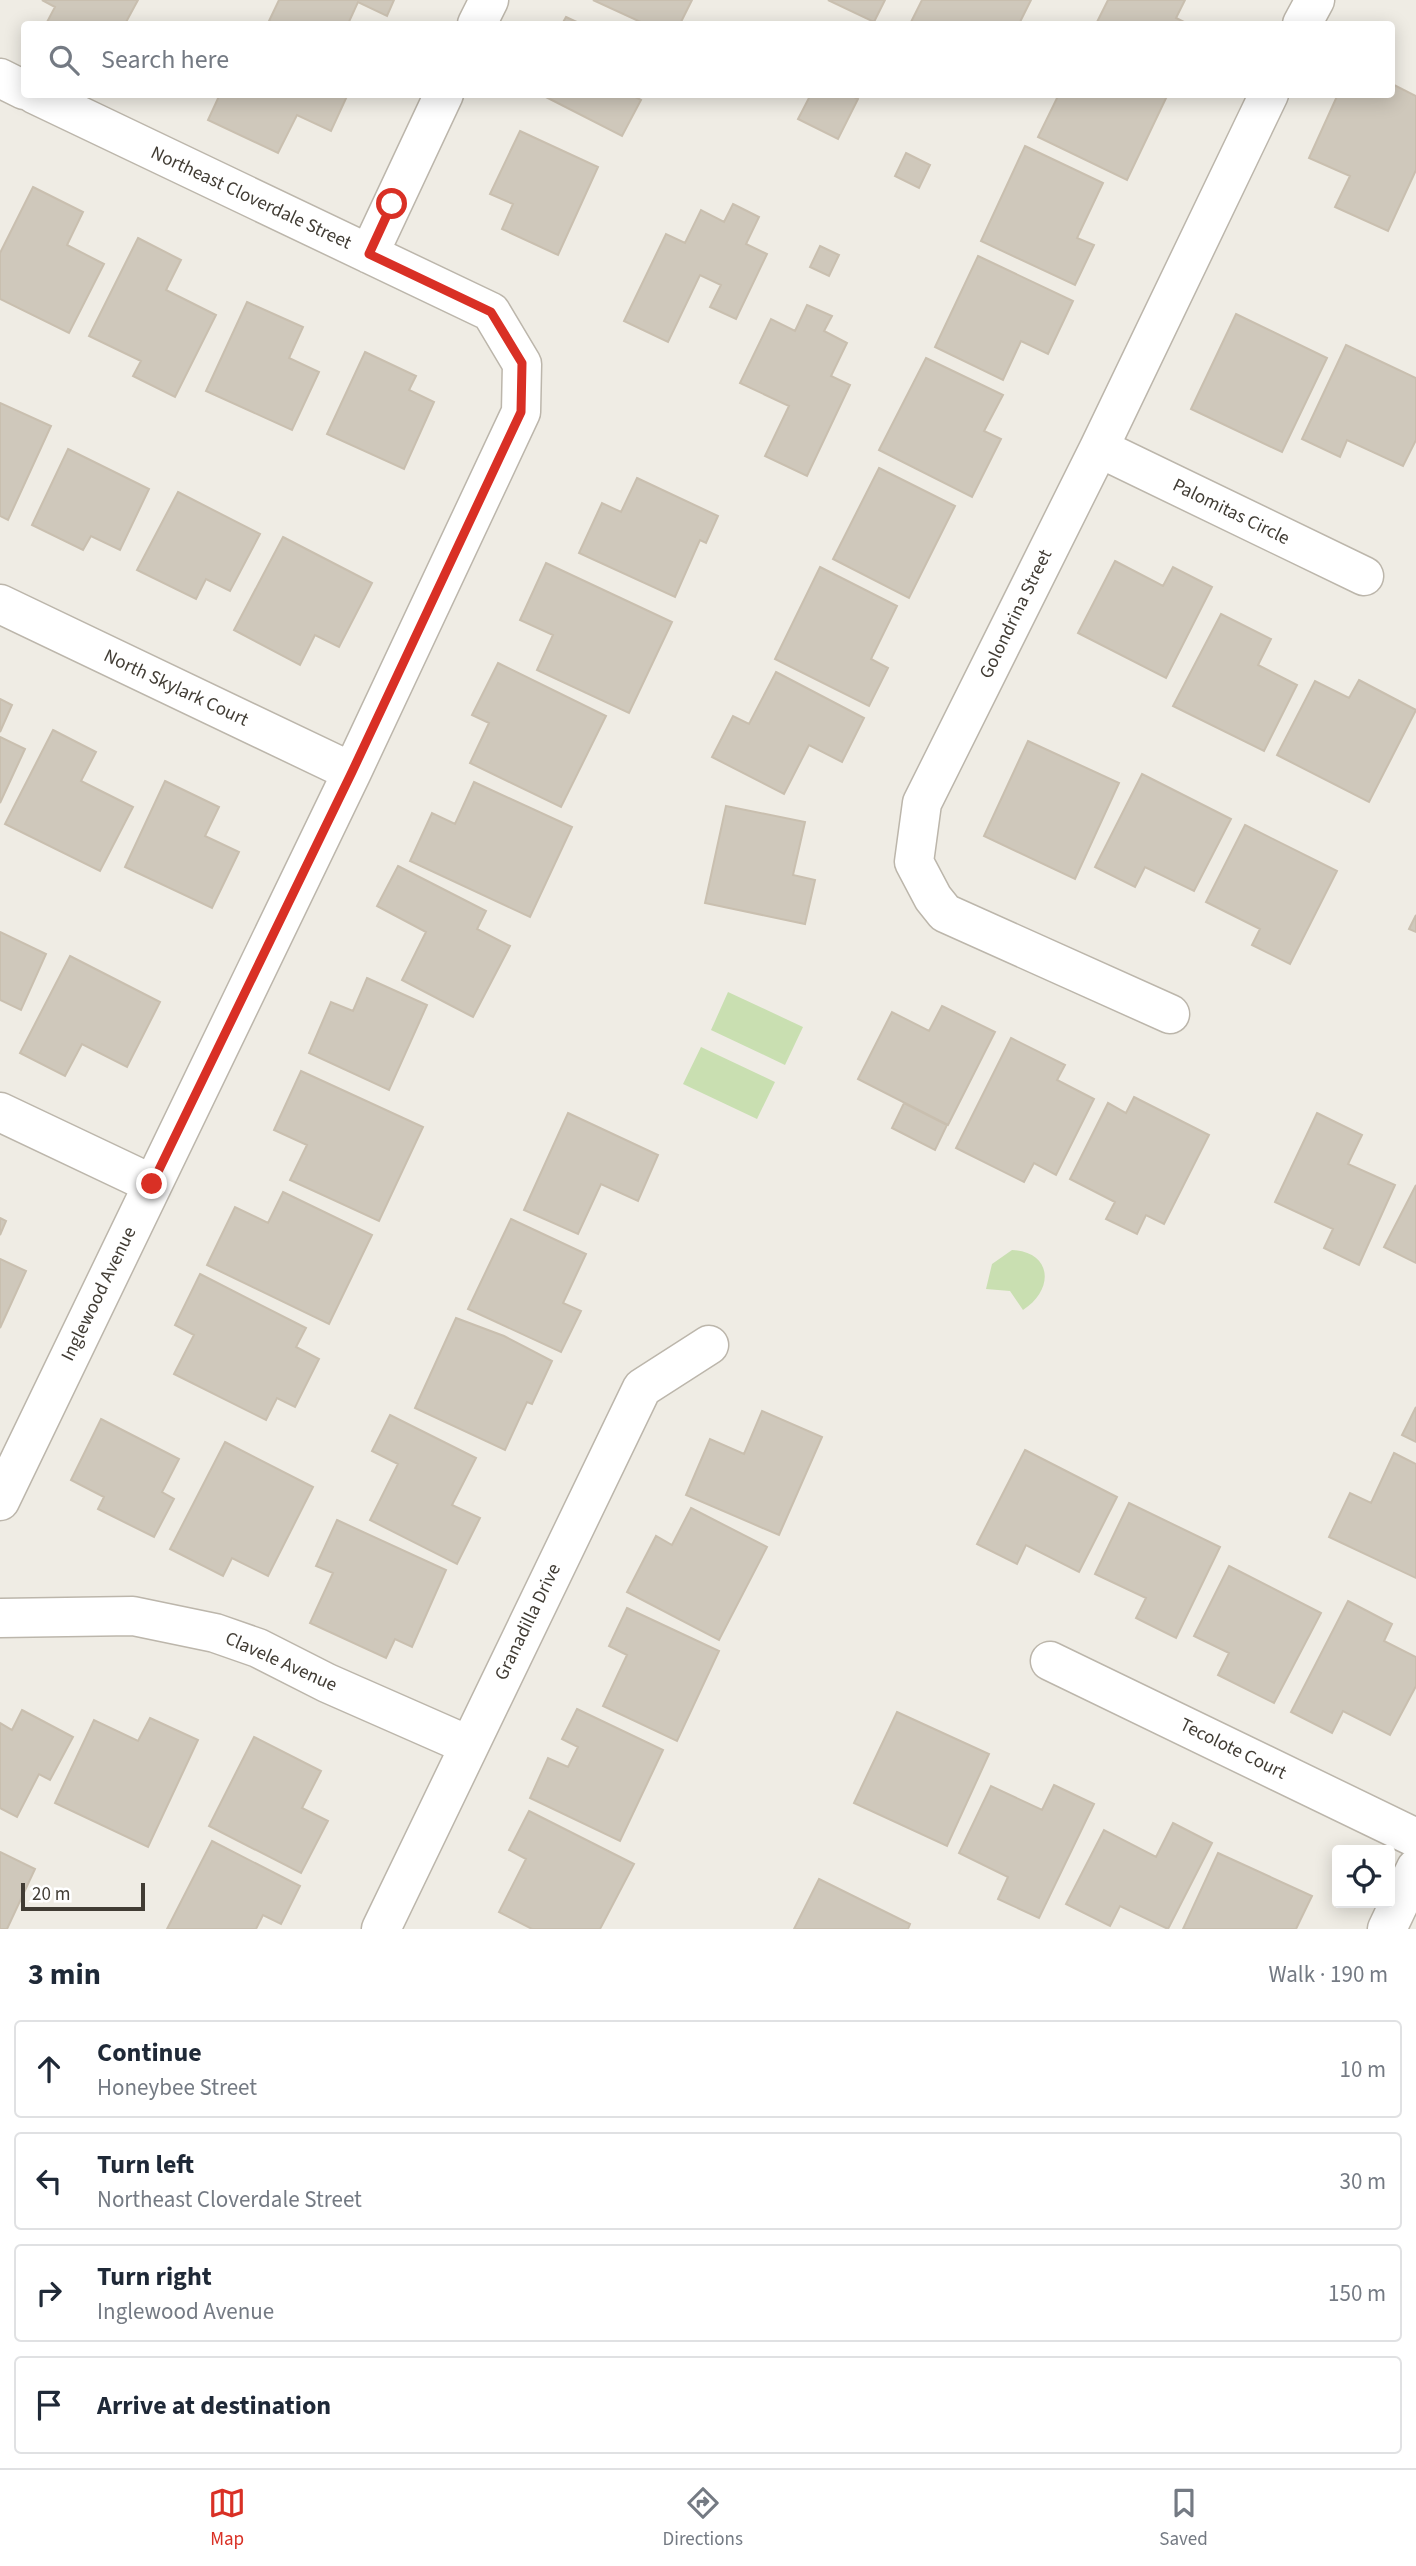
<!DOCTYPE html>
<meta charset="utf-8">
<style>
body{margin:0;font-family:"Source Sans 3",sans-serif;background:#f2f2f3;color:#1f2937}
.controls{position:absolute;right:21px;bottom:21px;display:grid;overflow:hidden;border-radius:7px;box-shadow:0 4px 18px #0003}
.controls button{width:63px;height:63px;display:grid;place-items:center;padding:0;border:0;border-bottom:2px solid #e0e1e3;background:#fff;color:#1f2937;font:35px sans-serif}
.scale{position:absolute;left:21px;bottom:18px;width:124px;box-sizing:border-box;padding-left:7px;border:4px solid #413c34;border-top:0;font-size:19px;line-height:24px;white-space:nowrap;color:#413c34;-webkit-text-stroke:5px #fff;paint-order:stroke}
.stop{position:absolute;width:21px;height:21px;margin:-16px;border:5px solid #d93025;border-radius:50%;background:#fff}
.stop.end{background:#d93025;border-color:#fff;box-shadow:0 2px 7px #0008}
.list{margin:0;padding:0;list-style:none}
h2{display:flex;justify-content:space-between;align-items:center;height:91px;margin:0;padding:0 28px;font-size:30px}
h2 small{font-size:23px;font-weight:400;color:#747a83}
.list li{display:grid;grid-template-columns:46px 1fr auto;gap:21px;align-items:center;box-sizing:border-box;height:98px;margin:0 14px 14px;padding:0 14px;border:2px solid #e0e1e3;border-radius:7px}
.list b{display:block;font-size:26px;white-space:nowrap}
.list p{margin:0;font-size:23px;white-space:nowrap;color:#747a83}
.list em{font-size:23px;font-style:normal;color:#747a83}
.icon{flex:none;width:38px;height:38px;fill:none;stroke:currentColor;stroke-width:2;stroke-linecap:round;stroke-linejoin:round}
.map{position:relative;flex:none;width:1416px;height:1929px;overflow:hidden}
.search{position:absolute;background:#fff;box-shadow:0 4px 18px #0003;left:21px;right:21px;top:21px;height:77px;display:flex;align-items:center;gap:18px;box-sizing:border-box;padding:0 24px;border-radius:7px;color:#747a83;font-size:26px}
.sheet{height:539px;background:#fff}
nav{display:flex;justify-content:space-around;align-items:center;box-sizing:border-box;height:98px;border-top:2px solid #e0e1e3;background:#fff;font-size:19px;color:#747a83}
nav a{display:grid;justify-items:center;gap:4px}
nav .on{color:#d93025}
.map>svg:first-child{display:block}
.green{fill:#c9dfb1}
.building{fill:#cfc8bb;stroke:#c9bfaf;stroke-width:2}
.lines{fill:none;stroke-linecap:round;stroke-linejoin:round}
.minor-casing{stroke:#bcb6ab;stroke-width:41}
.minor{stroke:#fff;stroke-width:38}
.route{stroke:#d93025;stroke-width:9}
.labels{text-anchor:middle;dominant-baseline:central;stroke-width:5;stroke-linejoin:round;paint-order:stroke}
.street-label{font-size:19px;fill:#413c34;stroke:#fff}
</style>
<div class="map">
<svg width="1416" height="1929" viewBox="0 0 1416 1929">
<rect width="100%" height="100%" fill="#efece4"/>
<!-- green -->
<path class="green" d="M 728,992 L 803,1027 L 785,1065 L 711,1030 Z
M 701,1047 L 775,1082 L 757,1119 L 683,1084 Z
M 1012,1250 C 1052,1252 1055,1289 1023,1310 L 1010,1291 L 986,1289 L 992,1264 Z"/>
<!-- building -->
<path class="building" d="M 42,0 L 138,0 L 125,24 L 46,24 L 55,7 Z
M 279,0 L 394,0 L 387,16 L 358,2 L 348,24 L 276,24 L 269,21 Z
M 593,0 L 692,0 L 680,24 L 645,24 Z
M 828,0 L 885,0 L 874,22 Z
M 922,0 L 1031,0 L 1019,24 L 910,24 Z
M 1108,0 L 1185,0 L 1176,18 L 1188,24 L 1096,24 Z
M 566,17 L 581,24 L 562,24 Z
M 1392,84 L 1416,96 L 1416,170 L 1388,231 L 1335,207 L 1350,176 L 1309,158 L 1338,94 L 1392,94 Z
M 220,94 L 348,94 L 331,131 L 297,115 L 278,153 L 208,120 Z
M 630,94 L 641,100 L 622,136 L 542,95 Z
M 811,94 L 848,94 L 858,99 L 838,139 L 798,119 Z
M 1059,94 L 1168,94 L 1127,180 L 1038,137 Z
M 520,131 L 598,167 L 558,255 L 502,229 L 513,204 L 490,194 Z
M 1025,146 L 1103,183 L 1077,238 L 1094,245 L 1075,285 L 981,241 Z
M 906,153 L 930,165 L 919,188 L 895,176 Z
M 33,187 L 83,212 L 67,245 L 104,264 L 69,333 L 0,299 L 0,253 Z
M 733,204 L 759,217 L 746,244 L 767,254 L 736,319 L 710,307 L 721,285 L 700,275 L 668,342 L 624,321 L 666,234 L 685,243 L 701,210 L 724,222 Z
M 138,238 L 181,260 L 166,290 L 216,315 L 175,397 L 133,376 L 141,361 L 89,336 Z
M 820,246 L 839,255 L 829,276 L 810,267 Z
M 978,256 L 1073,301 L 1048,354 L 1021,341 L 1003,380 L 935,347 Z
M 247,302 L 303,327 L 289,358 L 319,372 L 292,430 L 206,391 Z
M 807,305 L 832,316 L 824,331 L 847,343 L 831,376 L 850,385 L 807,476 L 765,456 L 789,406 L 740,383 L 771,319 L 795,331 Z
M 1236,314 L 1327,358 L 1282,452 L 1191,409 Z
M 1346,345 L 1416,378 L 1416,440 L 1403,466 L 1347,440 L 1340,457 L 1302,439 Z
M 365,352 L 416,376 L 409,390 L 434,402 L 404,469 L 327,434 Z
M 926,358 L 1003,395 L 984,431 L 1001,439 L 972,497 L 879,450 Z
M 0,403 L 51,426 L 8,520 L 0,516 Z
M 68,449 L 149,489 L 120,550 L 91,536 L 83,550 L 32,525 Z
M 879,468 L 955,506 L 909,598 L 833,559 Z
M 637,478 L 718,516 L 706,543 L 700,540 L 675,597 L 579,553 L 602,503 L 621,512 Z
M 178,492 L 260,534 L 230,591 L 206,579 L 196,599 L 137,570 Z
M 283,537 L 372,583 L 339,647 L 315,635 L 300,665 L 234,630 Z
M 1115,561 L 1163,586 L 1173,567 L 1212,587 L 1166,678 L 1078,633 Z
M 546,563 L 672,622 L 629,713 L 537,670 L 553,635 L 520,620 Z
M 820,567 L 897,606 L 871,659 L 888,668 L 869,706 L 775,659 Z
M 1221,614 L 1271,639 L 1258,665 L 1297,685 L 1264,751 L 1173,706 Z
M 498,663 L 606,716 L 561,807 L 470,763 L 489,723 L 472,715 Z
M 776,672 L 864,718 L 842,762 L 809,745 L 784,794 L 712,757 L 733,716 L 749,724 Z
M 1359,680 L 1416,710 L 1369,802 L 1277,755 L 1315,681 L 1349,698 Z
M 0,699 L 12,705 L 0,732 Z
M 53,730 L 96,752 L 81,781 L 133,807 L 100,871 L 5,824 Z
M 0,737 L 25,749 L 0,803 Z
M 1028,741 L 1119,783 L 1075,879 L 984,836 Z
M 1142,774 L 1231,819 L 1194,891 L 1145,867 L 1135,887 L 1095,867 Z
M 165,781 L 219,807 L 205,836 L 239,852 L 212,908 L 125,867 Z
M 474,782 L 572,827 L 530,917 L 410,861 L 432,813 L 455,824 Z
M 726,806 L 805,822 L 793,875 L 815,880 L 805,924 L 705,903 Z
M 1245,825 L 1337,871 L 1290,964 L 1252,945 L 1260,929 L 1206,902 Z
M 398,866 L 486,911 L 477,929 L 510,946 L 473,1017 L 402,980 L 426,932 L 377,906 Z
M 1416,915 L 1416,932 L 1409,929 Z
M 0,932 L 46,954 L 21,1010 L 0,1000 Z
M 70,956 L 160,1002 L 127,1067 L 82,1044 L 65,1076 L 20,1053 Z
M 367,978 L 427,1005 L 389,1090 L 309,1053 L 331,1002 L 353,1011 Z
M 942,1006 L 995,1032 L 948,1125 L 858,1079 L 892,1012 L 929,1031 Z
M 1011,1038 L 1065,1065 L 1057,1080 L 1094,1099 L 1056,1175 L 1034,1163 L 1024,1182 L 956,1148 Z
M 301,1071 L 423,1127 L 379,1221 L 290,1180 L 307,1145 L 274,1130 Z
M 1134,1097 L 1209,1135 L 1164,1224 L 1146,1215 L 1137,1234 L 1106,1219 L 1115,1202 L 1070,1179 L 1108,1103 L 1126,1113 Z
M 904,1103 L 947,1125 L 935,1150 L 892,1128 Z
M 568,1113 L 658,1155 L 638,1201 L 601,1184 L 578,1234 L 524,1210 Z
M 1317,1113 L 1362,1135 L 1348,1164 L 1395,1185 L 1359,1265 L 1324,1248 L 1333,1229 L 1275,1202 Z
M 1416,1185 L 1416,1263 L 1384,1247 Z
M 283,1192 L 372,1235 L 329,1324 L 207,1265 L 235,1207 L 268,1223 Z
M 0,1218 L 6,1221 L 0,1235 Z
M 511,1219 L 586,1254 L 563,1303 L 581,1311 L 561,1352 L 468,1309 Z
M 0,1259 L 26,1271 L 0,1328 Z
M 200,1274 L 306,1328 L 296,1347 L 319,1359 L 295,1407 L 277,1398 L 266,1420 L 174,1374 L 194,1335 L 175,1325 Z
M 456,1318 L 504,1336 L 552,1361 L 532,1404 L 527,1402 L 505,1450 L 415,1408 Z
M 1416,1407 L 1416,1442 L 1402,1435 Z
M 762,1411 L 822,1437 L 779,1535 L 686,1495 L 710,1439 L 744,1454 Z
M 390,1415 L 476,1458 L 452,1505 L 480,1518 L 457,1564 L 370,1520 L 398,1464 L 372,1451 Z
M 101,1419 L 179,1459 L 162,1492 L 174,1499 L 154,1537 L 98,1509 L 104,1497 L 71,1480 Z
M 225,1442 L 313,1487 L 268,1576 L 232,1558 L 223,1576 L 170,1549 Z
M 1025,1450 L 1117,1497 L 1079,1572 L 1026,1545 L 1017,1564 L 977,1544 Z
M 1394,1453 L 1416,1464 L 1416,1578 L 1329,1537 L 1350,1493 L 1371,1503 Z
M 1129,1503 L 1220,1547 L 1176,1638 L 1136,1618 L 1146,1598 L 1095,1574 Z
M 691,1508 L 767,1547 L 719,1640 L 627,1592 L 656,1536 L 672,1545 Z
M 337,1520 L 446,1570 L 412,1647 L 395,1639 L 386,1658 L 310,1623 L 333,1573 L 316,1566 Z
M 1229,1566 L 1321,1613 L 1274,1703 L 1218,1675 L 1229,1653 L 1194,1636 Z
M 1348,1601 L 1392,1624 L 1384,1641 L 1416,1657 L 1416,1686 L 1390,1735 L 1343,1711 L 1332,1733 L 1291,1712 Z
M 627,1608 L 719,1651 L 677,1741 L 603,1706 L 627,1655 L 609,1646 Z
M 577,1709 L 663,1750 L 620,1841 L 530,1798 L 548,1758 L 568,1767 L 578,1747 L 562,1739 Z
M 22,1710 L 73,1737 L 50,1780 L 39,1774 L 17,1817 L 0,1808 L 0,1723 L 12,1730 Z
M 897,1712 L 989,1754 L 947,1846 L 854,1803 Z
M 150,1718 L 198,1740 L 148,1847 L 55,1803 L 94,1720 L 138,1741 Z
M 254,1737 L 321,1771 L 302,1808 L 328,1821 L 301,1873 L 209,1826 Z
M 1054,1785 L 1094,1804 L 1039,1918 L 998,1899 L 1008,1877 L 959,1853 L 991,1786 L 1042,1810 Z
M 529,1811 L 634,1864 L 600,1929 L 532,1929 L 499,1912 L 526,1859 L 509,1850 Z
M 1173,1823 L 1212,1843 L 1168,1929 L 1120,1906 L 1110,1926 L 1066,1904 L 1104,1830 L 1156,1857 Z
M 212,1841 L 300,1886 L 281,1924 L 263,1915 L 256,1929 L 167,1929 Z
M 0,1852 L 35,1869 L 7,1929 L 0,1929 Z
M 1218,1853 L 1312,1896 L 1296,1929 L 1183,1929 Z
M 819,1879 L 910,1924 L 908,1929 L 794,1929 Z"/>
<g class="lines">
<!-- minor casing -->
<g class="minor-casing">
<path id="minor" d="M 477,24 L 489,0
M 1302,24 L 1315,0
M 0,78 L 24,90
M 369,254 L 444,94
M 1099,448 L 1364,576
M 0,604 L 352,772
M 1170,1014 L 945,913 L 933,898 L 914,862 L 922,803 L 1099,448 L 1269,94
M 0,1112 L 152,1184
M 0,1501 L 352,772 L 521,412 L 522,364 L 491,312 L 34,94
M 0,1618 L 133,1616 L 215,1633 L 258,1648 L 327,1683 L 468,1745
M 1050,1661 L 1416,1838
M 381,1929 L 642,1388 L 709,1345
M 1387,1929 L 1416,1868"/>
</g>
<!-- minor -->
<use href="#minor" class="minor"/>
</g>
<g class="lines">
<!-- route -->
<path class="route" d="M 152,1184 L 352,772 L 521,412 L 522,363 L 491,312 L 369,254 L 392,204"/>
</g>
<g class="labels">
<!-- street labels -->
<g class="street-label">
<text transform="translate(251 198) rotate(25)">Northeast Cloverdale Street</text>
<text transform="translate(1231 512) rotate(26)">Palomitas Circle</text>
<text transform="translate(1016 614) rotate(-64)">Golondrina Street</text>
<text transform="translate(176 688) rotate(25)">North Skylark Court</text>
<text transform="translate(99 1294) rotate(-64)">Inglewood Avenue</text>
<text transform="translate(528 1622) rotate(-64)">Granadilla Drive</text>
<text transform="translate(281 1662) rotate(24)">Clavele Avenue</text>
<text transform="translate(1233 1749) rotate(26)">Tecolote Court</text>
</g>
</g>
</svg>
<div class="controls">
<button><svg class="icon" aria-label="locate" viewBox="0 0 24 24"><circle cx="12" cy="12" r="6"/><path d="M12 2v4M12 18v4M2 12h4M18 12h4"/></svg></button>
</div>
<div class="scale">20 m</div>
<div class="stop" style="left:392px;top:204px"></div>
<div class="stop end" style="left:152px;top:1184px"></div>
<div class="search"><svg class="icon" aria-label="search" viewBox="0 0 24 24"><circle cx="10" cy="10" r="6"/><path d="M15 15l6 6"/></svg>Search here</div>
</div>
<section class="sheet">
<h2>3 min<small>Walk · 190 m</small></h2>
<ul class="list">
<li><svg class="icon" aria-label="ahead" viewBox="0 0 24 24"><path d="M12 20V5M6 11l6-6 6 6"/></svg><div><b>Continue</b><p>Honeybee Street</p></div><em>10 m</em></li>
<li><svg class="icon" aria-label="left" viewBox="0 0 24 24"><path d="M17 20v-9H6M10 6l-5 5 5 5"/></svg><div><b>Turn left</b><p>Northeast Cloverdale Street</p></div><em>30 m</em></li>
<li><svg class="icon" aria-label="right" viewBox="0 0 24 24"><path d="M7 20v-9h11M14 6l5 5-5 5"/></svg><div><b>Turn right</b><p>Inglewood Avenue</p></div><em>150 m</em></li>
<li><svg class="icon" aria-label="arrive" viewBox="0 0 24 24"><path d="M6 21V4h12l-3 4 3 4H6"/></svg><div><b>Arrive at destination</b></div></li>
</ul>
</section>
<nav>
<a class="on"><svg class="icon" aria-label="map" viewBox="0 0 24 24"><path d="M3 6l6-2 6 2 6-2v14l-6 2-6-2-6 2zM9 4v14M15 6v14"/></svg>Map</a>
<a><svg class="icon" aria-label="directions" viewBox="0 0 24 24"><path d="M12 3l9 9-9 9-9-9zM9 14v-3h6M13 9l2 2-2 2"/></svg>Directions</a>
<a><svg class="icon" aria-label="saved" viewBox="0 0 24 24"><path d="M7 4h10v16l-5-4-5 4z"/></svg>Saved</a>
</nav>
